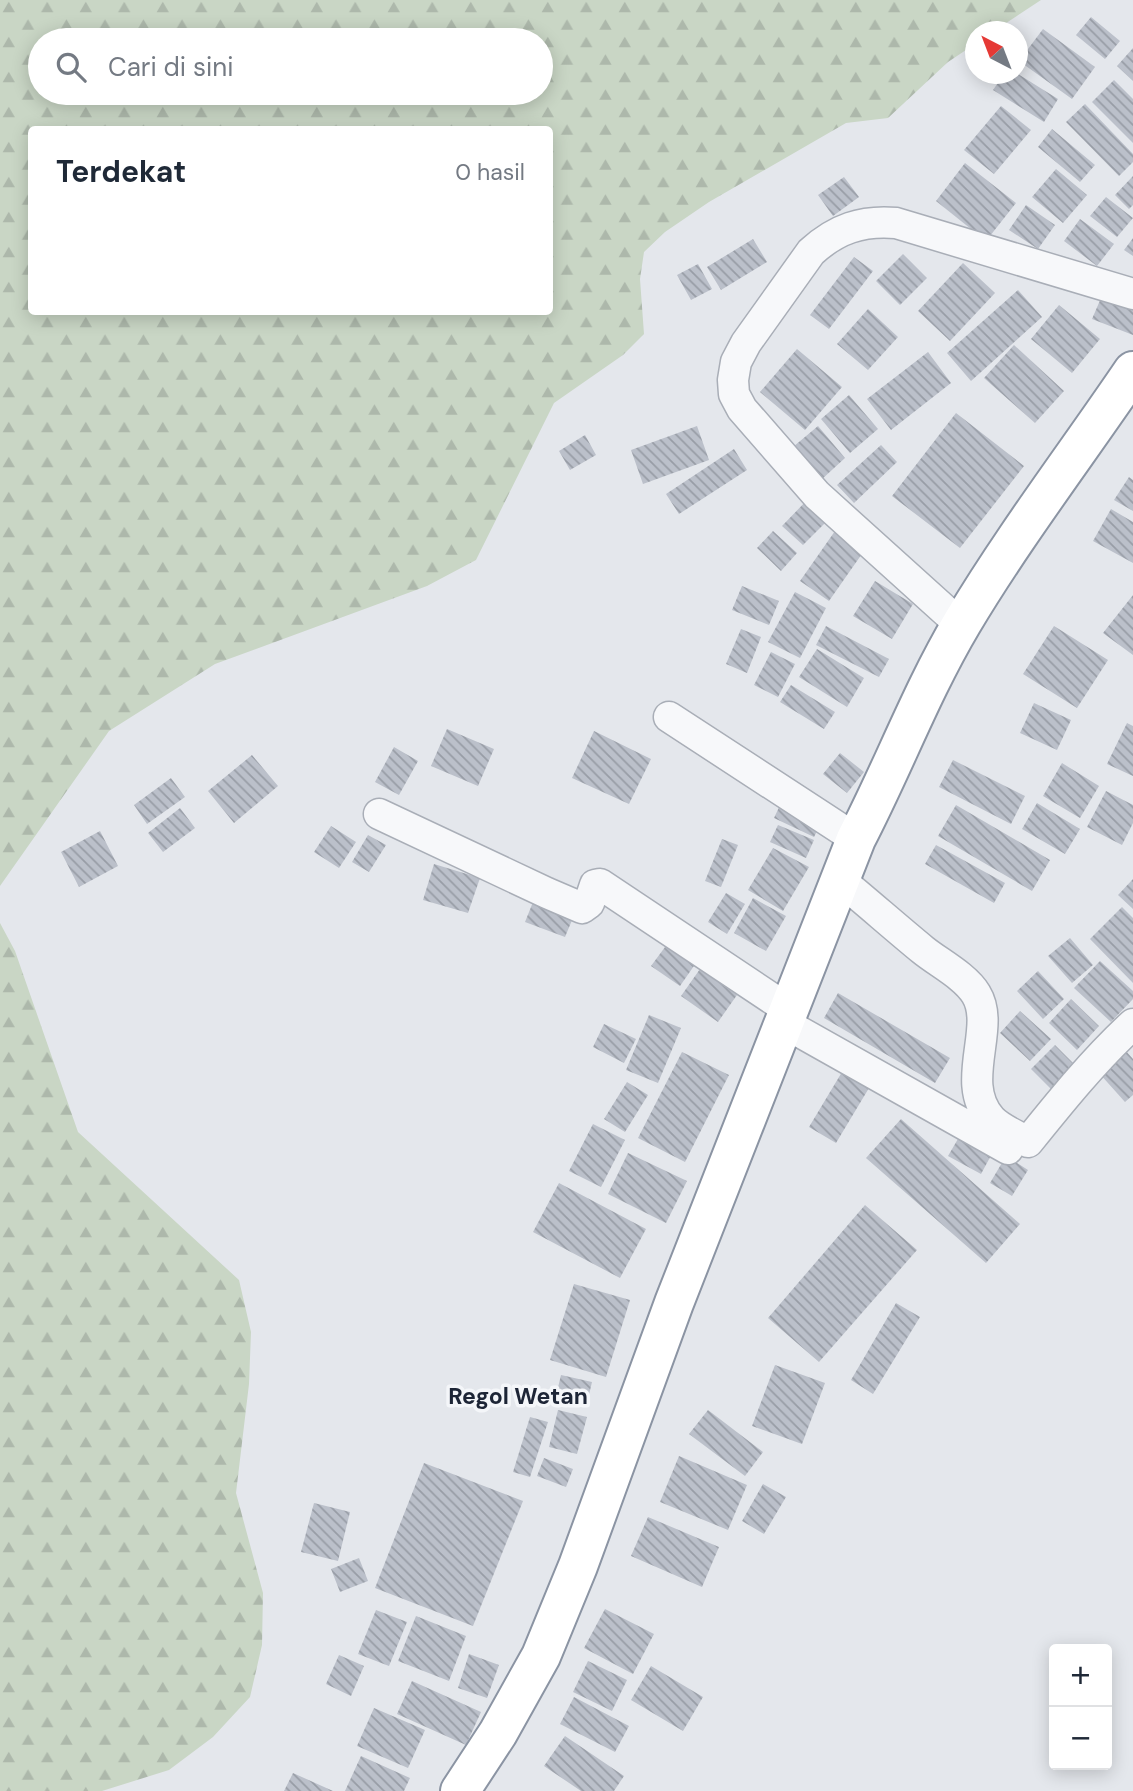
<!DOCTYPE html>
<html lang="id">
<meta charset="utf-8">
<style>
body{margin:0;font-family:"DM Sans",sans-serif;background:#f2f2f3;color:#1f2937}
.controls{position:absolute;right:21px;bottom:21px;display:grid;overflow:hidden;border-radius:7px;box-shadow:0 4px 18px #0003}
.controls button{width:63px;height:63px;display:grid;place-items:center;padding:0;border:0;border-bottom:2px solid #e0e1e3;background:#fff;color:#1f2937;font:35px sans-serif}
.compass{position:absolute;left:965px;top:21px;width:63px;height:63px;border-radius:50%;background:#fff;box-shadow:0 4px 18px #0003;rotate:318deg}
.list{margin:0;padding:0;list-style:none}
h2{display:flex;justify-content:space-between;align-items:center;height:91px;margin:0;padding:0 28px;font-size:30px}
h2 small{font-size:23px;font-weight:400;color:#747a83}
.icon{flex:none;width:38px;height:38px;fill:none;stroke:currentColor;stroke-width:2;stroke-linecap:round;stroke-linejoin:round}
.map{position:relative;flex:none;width:1133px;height:1791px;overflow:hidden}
.search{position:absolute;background:#fff;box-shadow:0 4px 18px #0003;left:28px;top:28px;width:525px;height:77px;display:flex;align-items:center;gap:18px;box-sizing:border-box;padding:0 24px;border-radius:38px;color:#747a83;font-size:26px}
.panel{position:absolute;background:#fff;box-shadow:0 4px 18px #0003;left:28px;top:126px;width:525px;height:189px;border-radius:7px}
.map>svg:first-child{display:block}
.forest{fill:url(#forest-firs);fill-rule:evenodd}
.building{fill:url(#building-back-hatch)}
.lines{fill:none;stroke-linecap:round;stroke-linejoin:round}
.minor-casing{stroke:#a9aeb7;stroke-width:33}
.highway-casing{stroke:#8b94a3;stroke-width:42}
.minor{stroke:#f7f8fa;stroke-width:30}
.highway{stroke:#fff;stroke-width:38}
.labels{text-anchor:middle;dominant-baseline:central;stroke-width:7;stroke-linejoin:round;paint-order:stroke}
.quarter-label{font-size:23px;font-weight:bold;fill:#1d2536;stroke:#f4f6f9}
</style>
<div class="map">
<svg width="1133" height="1791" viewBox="0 0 1133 1791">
<defs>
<pattern id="forest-firs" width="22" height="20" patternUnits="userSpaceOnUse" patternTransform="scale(1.75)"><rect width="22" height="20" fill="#c9d6c5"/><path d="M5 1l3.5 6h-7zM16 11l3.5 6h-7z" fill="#adb8ab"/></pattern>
<pattern id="building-back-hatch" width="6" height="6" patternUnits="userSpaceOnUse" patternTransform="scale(1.75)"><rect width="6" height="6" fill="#bbc0ca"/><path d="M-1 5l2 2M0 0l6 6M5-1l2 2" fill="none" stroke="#989da6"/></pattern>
</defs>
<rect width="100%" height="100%" fill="#e4e7ec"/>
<!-- forest -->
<path class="forest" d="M 0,0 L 1041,0 L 994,31 L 976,32 L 975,44 L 948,62 L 888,118 L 846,123 L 709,202 L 665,232 L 644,252 L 640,279 L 644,334 L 623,355 L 554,403 L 476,560 L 427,586 L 215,664 L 109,731 L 0,886 ZM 40,40 L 541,40 L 541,93 L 40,93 ZM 32,130 L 550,130 L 550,312 L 32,312 Z
M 0,923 L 15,951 L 78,1132 L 239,1280 L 251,1332 L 249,1384 L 236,1493 L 263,1593 L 262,1645 L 250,1697 L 213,1737 L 169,1770 L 102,1791 L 0,1791 Z"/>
<!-- building -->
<path class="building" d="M 1091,17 L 1120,41 L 1105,59 L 1076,35 Z
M 1043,29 L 1095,67 L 1072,99 L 1019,61 Z
M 1133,48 L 1133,81 L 1117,66 Z
M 1004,74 L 1018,74 L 1058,99 L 1044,122 L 993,90 Z
M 1114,80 L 1133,99 L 1133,143 L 1092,102 Z
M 1085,104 L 1133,154 L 1133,162 L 1119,176 L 1066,122 Z
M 1001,106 L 1031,130 L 994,174 L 964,150 Z
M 1052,129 L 1095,165 L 1080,182 L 1038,147 Z
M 965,163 L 1016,203 L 986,241 L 936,201 Z
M 1056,169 L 1087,195 L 1063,223 L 1032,197 Z
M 1133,176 L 1133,205 L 1129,209 L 1115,195 Z
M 844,177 L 859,197 L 833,216 L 818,195 Z
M 1106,197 L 1133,218 L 1117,237 L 1090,216 Z
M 1026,205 L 1055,225 L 1038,249 L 1009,230 Z
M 1080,219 L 1114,244 L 1097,266 L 1064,241 Z
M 1133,238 L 1133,256 L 1124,250 Z
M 753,239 L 767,262 L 721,290 L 707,267 Z
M 903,254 L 927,278 L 900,305 L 876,281 Z
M 854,257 L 873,271 L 829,329 L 810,315 Z
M 963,263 L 995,293 L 950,341 L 918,311 Z
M 698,264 L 712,289 L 691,300 L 677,275 Z
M 1018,290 L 1042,317 L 971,381 L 947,353 Z
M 1101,298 L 1133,310 L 1133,335 L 1092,319 Z
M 1059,305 L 1100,339 L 1072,373 L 1031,339 Z
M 868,309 L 898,337 L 868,370 L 837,344 Z
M 1014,345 L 1064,391 L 1035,423 L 984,378 Z
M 797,349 L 842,387 L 805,430 L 760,392 Z
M 928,352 L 951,383 L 891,430 L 867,399 Z
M 849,395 L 878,429 L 850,453 L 821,419 Z
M 956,413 L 1024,466 L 960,548 L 892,496 Z
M 697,426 L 709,460 L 643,484 L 631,450 Z
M 818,426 L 845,458 L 821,480 L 793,447 Z
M 585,435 L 596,455 L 570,470 L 559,451 Z
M 881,445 L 897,462 L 854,503 L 837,485 Z
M 734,449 L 747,470 L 679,514 L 666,494 Z
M 1129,477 L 1133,480 L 1133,511 L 1114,500 Z
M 810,497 L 831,517 L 803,545 L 782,526 Z
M 1111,509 L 1133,522 L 1133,563 L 1093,541 Z
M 773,531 L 797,553 L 781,571 L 757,548 Z
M 835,531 L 864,551 L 829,601 L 800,581 Z
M 875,581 L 913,604 L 892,639 L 853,616 Z
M 742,586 L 779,601 L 769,625 L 732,610 Z
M 795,592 L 826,608 L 800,658 L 768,642 Z
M 1133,595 L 1133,655 L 1103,633 Z
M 826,626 L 889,659 L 879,677 L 816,645 Z
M 1054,626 L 1108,660 L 1077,708 L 1023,674 Z
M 741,629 L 761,637 L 747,673 L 726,664 Z
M 817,649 L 864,678 L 847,707 L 799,677 Z
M 771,652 L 795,664 L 778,697 L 754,685 Z
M 791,685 L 835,712 L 824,729 L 780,702 Z
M 1034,703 L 1071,720 L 1057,750 L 1020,733 Z
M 1127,723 L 1133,726 L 1133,776 L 1107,764 Z
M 447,729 L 494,749 L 478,786 L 431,766 Z
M 594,731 L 651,759 L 629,804 L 572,778 Z
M 394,747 L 418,761 L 399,795 L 375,782 Z
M 840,753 L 864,772 L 847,793 L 823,774 Z
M 252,755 L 278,786 L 234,823 L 208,791 Z
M 953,760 L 1025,796 L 1011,824 L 939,787 Z
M 1062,763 L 1099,786 L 1080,818 L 1043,796 Z
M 171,778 L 185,797 L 147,824 L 134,805 Z
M 1106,791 L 1133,805 L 1133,823 L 1122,845 L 1087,827 Z
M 782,801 L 822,821 L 814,837 L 774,818 Z
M 1037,803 L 1080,829 L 1065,854 L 1022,829 Z
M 956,805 L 1050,860 L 1032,891 L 938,836 Z
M 180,808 L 195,828 L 163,852 L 148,833 Z
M 778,825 L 814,840 L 806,858 L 770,842 Z
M 331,826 L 356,842 L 339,868 L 314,852 Z
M 100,831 L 118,866 L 79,887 L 61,852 Z
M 368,835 L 386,845 L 369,872 L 352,862 Z
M 722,839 L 738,845 L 721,887 L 705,881 Z
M 936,845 L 1005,883 L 994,903 L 925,864 Z
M 773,848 L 809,867 L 783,911 L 748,890 Z
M 434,864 L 480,878 L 468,913 L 423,900 Z
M 1133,879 L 1133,909 L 1118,895 Z
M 726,893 L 745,904 L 727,934 L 708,922 Z
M 535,897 L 575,913 L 565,937 L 525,922 Z
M 753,898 L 786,916 L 766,951 L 734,933 Z
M 1122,907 L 1133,918 L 1133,983 L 1090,939 Z
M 1070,938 L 1093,965 L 1072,983 L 1048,956 Z
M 668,943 L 696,963 L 680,986 L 651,966 Z
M 1100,961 L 1133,991 L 1133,999 L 1111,1022 L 1074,988 Z
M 700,969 L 737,995 L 718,1022 L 681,996 Z
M 1038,971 L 1064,999 L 1043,1019 L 1017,991 Z
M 838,993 L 950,1058 L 935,1083 L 824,1018 Z
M 1071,999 L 1099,1026 L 1077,1050 L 1049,1023 Z
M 1020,1011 L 1051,1039 L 1030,1061 L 1000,1033 Z
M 649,1015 L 681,1028 L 658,1083 L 626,1070 Z
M 604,1024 L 636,1039 L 624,1063 L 593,1047 Z
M 1055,1045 L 1075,1065 L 1051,1089 L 1031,1069 Z
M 1125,1050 L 1133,1059 L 1133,1095 L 1125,1102 L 1099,1073 Z
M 682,1052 L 729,1075 L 685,1162 L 638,1138 Z
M 842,1072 L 869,1088 L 836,1143 L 809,1127 Z
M 627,1082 L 648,1095 L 625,1132 L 604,1119 Z
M 901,1119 L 1020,1224 L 986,1263 L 866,1158 Z
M 593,1124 L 625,1140 L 601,1187 L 569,1171 Z
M 962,1132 L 994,1150 L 981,1174 L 948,1156 Z
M 628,1153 L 687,1181 L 666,1223 L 608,1194 Z
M 1006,1156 L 1028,1170 L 1012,1196 L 990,1183 Z
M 559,1183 L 646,1229 L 620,1278 L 533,1232 Z
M 865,1205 L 917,1250 L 819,1362 L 768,1318 Z
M 574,1284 L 630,1300 L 606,1377 L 550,1360 Z
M 896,1303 L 920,1317 L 873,1394 L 851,1380 Z
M 775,1365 L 825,1383 L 802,1444 L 752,1426 Z
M 561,1375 L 592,1382 L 587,1403 L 556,1396 Z
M 558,1410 L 587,1417 L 577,1454 L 549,1447 Z
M 708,1410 L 763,1452 L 745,1476 L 689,1434 Z
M 530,1417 L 548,1422 L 530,1477 L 513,1472 Z
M 679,1456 L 747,1485 L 728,1530 L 660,1502 Z
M 544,1458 L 573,1469 L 566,1487 L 537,1476 Z
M 424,1463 L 523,1501 L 473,1626 L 375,1588 Z
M 763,1484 L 786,1497 L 764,1534 L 742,1521 Z
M 314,1503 L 350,1512 L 338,1561 L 301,1552 Z
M 648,1517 L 719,1547 L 702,1587 L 631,1556 Z
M 359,1558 L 368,1581 L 340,1592 L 331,1569 Z
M 605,1609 L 654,1634 L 633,1674 L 584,1648 Z
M 376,1610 L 407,1622 L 389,1666 L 358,1654 Z
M 416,1616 L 466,1636 L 449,1681 L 398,1661 Z
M 469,1654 L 499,1665 L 487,1698 L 458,1688 Z
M 339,1655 L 364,1666 L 351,1696 L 326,1684 Z
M 588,1661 L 627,1680 L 612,1711 L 573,1692 Z
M 651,1666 L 703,1697 L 683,1731 L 631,1700 Z
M 412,1681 L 481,1712 L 466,1745 L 397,1714 Z
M 574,1697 L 629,1726 L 615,1752 L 560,1724 Z
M 374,1708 L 425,1730 L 408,1768 L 357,1746 Z
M 565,1736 L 624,1776 L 614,1791 L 581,1791 L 544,1766 Z
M 361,1756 L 410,1778 L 404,1791 L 345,1791 Z
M 293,1773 L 333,1791 L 284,1791 Z"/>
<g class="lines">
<!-- minor casing -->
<g class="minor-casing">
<path id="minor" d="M 961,625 L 817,495 L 742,409 L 734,394 L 733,380 L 736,362 L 746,343 L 811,252 C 836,229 862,220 896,223 L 1133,294
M 669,717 L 856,839
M 379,814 L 547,893 L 582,908 L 589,903 L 595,885 L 600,884 L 789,1010
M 840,880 C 868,903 895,927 923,950 C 939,963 965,976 976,994 C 997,1028 958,1082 991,1119 C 1000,1129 1016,1135 1028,1142 C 1061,1101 1094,1060 1133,1024
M 784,1023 L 1008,1149"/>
</g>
<!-- highway casing -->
<g class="highway-casing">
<path id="highway" d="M 460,1791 L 498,1733 L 541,1656 L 578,1566 L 674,1303 L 856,839 C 893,768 921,692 962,623 C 1014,536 1076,455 1133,371"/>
</g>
<!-- minor -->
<use href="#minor" class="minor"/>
<!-- highway -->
<use href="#highway" class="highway"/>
</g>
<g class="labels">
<!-- quarter labels -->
<g class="quarter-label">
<text x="518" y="1396">Regol Wetan</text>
</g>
</g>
</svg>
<div class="controls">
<button>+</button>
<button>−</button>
</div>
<svg class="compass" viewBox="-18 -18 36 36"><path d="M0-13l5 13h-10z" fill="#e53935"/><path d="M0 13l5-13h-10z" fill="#747a83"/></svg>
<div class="search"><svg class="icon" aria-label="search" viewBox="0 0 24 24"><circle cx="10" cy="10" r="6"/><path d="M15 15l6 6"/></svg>Cari di sini</div>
<section class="panel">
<h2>Terdekat<small>0 hasil</small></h2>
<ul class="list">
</ul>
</section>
</div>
